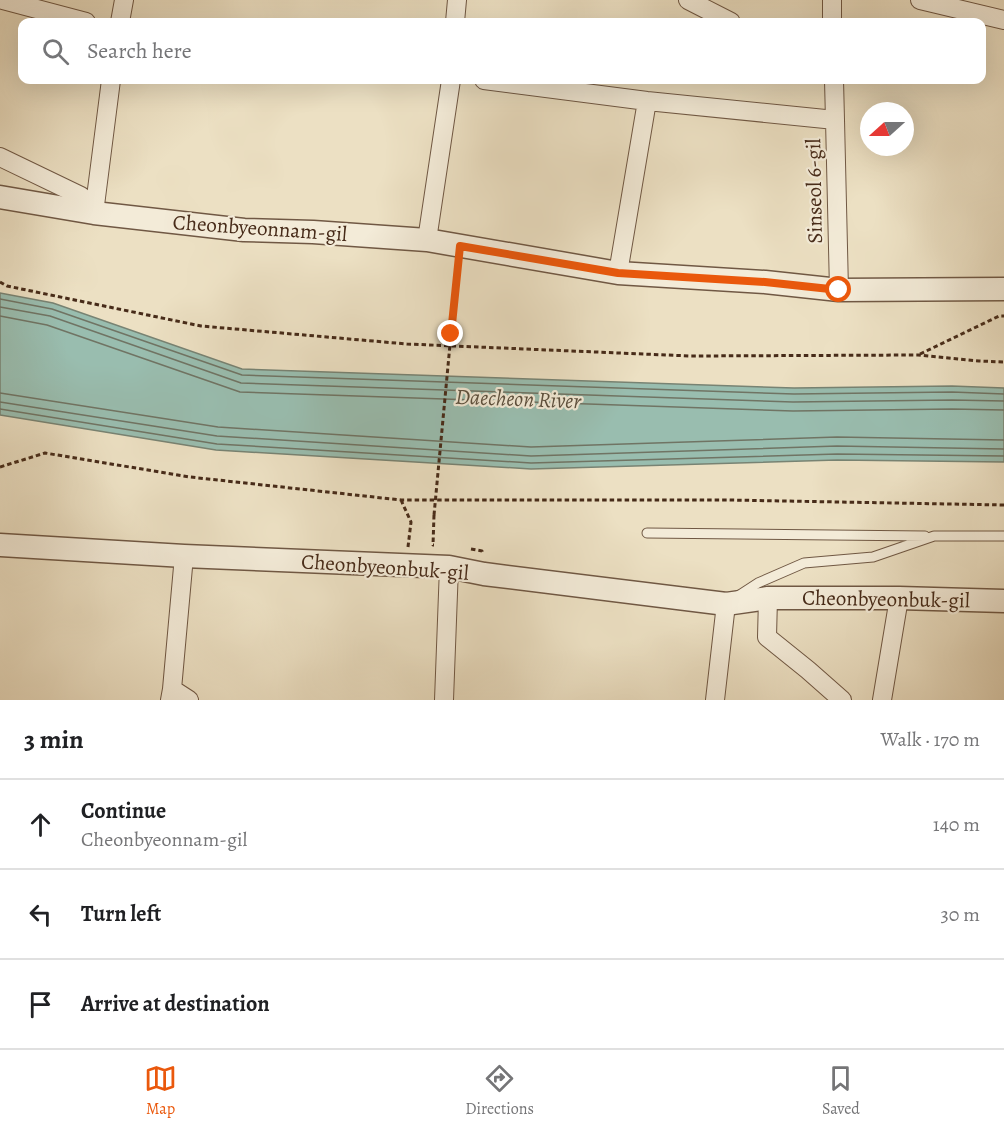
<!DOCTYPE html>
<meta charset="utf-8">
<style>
body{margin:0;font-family:Alegreya,serif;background:#f6f6f6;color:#202124}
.compass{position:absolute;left:860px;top:102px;width:54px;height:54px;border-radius:50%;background:#fff;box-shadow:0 6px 24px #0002;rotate:249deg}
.stop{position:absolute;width:18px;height:18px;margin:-14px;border:4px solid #ea580c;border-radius:50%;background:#fff}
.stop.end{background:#ea580c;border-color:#fff;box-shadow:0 2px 6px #0008}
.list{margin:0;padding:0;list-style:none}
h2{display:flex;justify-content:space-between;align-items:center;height:78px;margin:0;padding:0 24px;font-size:26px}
h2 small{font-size:20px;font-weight:400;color:#757577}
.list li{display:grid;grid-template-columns:39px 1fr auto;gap:18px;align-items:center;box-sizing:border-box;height:90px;padding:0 24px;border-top:2px solid #e0e0e0}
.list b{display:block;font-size:22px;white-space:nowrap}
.list p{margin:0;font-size:20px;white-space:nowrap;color:#757577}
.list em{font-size:20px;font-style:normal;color:#757577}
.icon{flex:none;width:33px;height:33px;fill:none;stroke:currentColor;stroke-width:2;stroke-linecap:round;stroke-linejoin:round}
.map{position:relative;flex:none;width:1004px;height:700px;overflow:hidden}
.search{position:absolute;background:#fff;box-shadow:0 6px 24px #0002;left:18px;right:18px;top:18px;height:66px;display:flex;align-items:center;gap:15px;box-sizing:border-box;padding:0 21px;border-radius:12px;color:#757577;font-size:22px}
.sheet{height:348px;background:#fff}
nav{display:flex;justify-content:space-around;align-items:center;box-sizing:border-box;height:84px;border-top:2px solid #e0e0e0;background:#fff;font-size:16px;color:#757577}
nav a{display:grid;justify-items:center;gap:3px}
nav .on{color:#ea580c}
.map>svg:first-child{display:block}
.water{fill:#99bdaf;stroke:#788373;stroke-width:1.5}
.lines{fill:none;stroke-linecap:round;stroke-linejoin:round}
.shore{stroke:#707464;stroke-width:1.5}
.service-casing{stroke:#705844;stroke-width:11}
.minor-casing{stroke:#705844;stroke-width:20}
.tertiary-casing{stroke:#705844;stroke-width:25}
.path{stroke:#472b19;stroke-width:3;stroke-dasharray:4.5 3;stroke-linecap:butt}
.service{stroke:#f3ebd8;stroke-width:9}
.minor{stroke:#f3ebd8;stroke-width:18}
.tertiary{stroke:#f3ebd8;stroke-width:22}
.path-bridge{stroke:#472b19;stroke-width:3;stroke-dasharray:4.5 3;stroke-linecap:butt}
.route{stroke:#ea580c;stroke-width:8}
.labels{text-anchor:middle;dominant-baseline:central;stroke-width:4.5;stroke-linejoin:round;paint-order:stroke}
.street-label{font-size:21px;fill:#472b19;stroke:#f3ebd8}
.water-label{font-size:22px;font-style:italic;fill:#5c503e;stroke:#f3ebd8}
</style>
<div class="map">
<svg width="1004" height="700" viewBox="0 0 1004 700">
<rect width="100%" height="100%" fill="#ece0c3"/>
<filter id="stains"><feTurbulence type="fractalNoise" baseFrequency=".00333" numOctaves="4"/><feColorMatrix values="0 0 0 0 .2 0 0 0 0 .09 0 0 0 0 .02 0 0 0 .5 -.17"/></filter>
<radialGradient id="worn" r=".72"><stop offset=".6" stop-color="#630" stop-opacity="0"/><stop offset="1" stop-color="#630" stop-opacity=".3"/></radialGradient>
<!-- water -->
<path class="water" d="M 0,293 L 53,303 L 242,369 L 794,388 L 952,386 L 1004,388 L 1004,462 L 837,460 L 531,469 L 216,450 L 0,415 Z"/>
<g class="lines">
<!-- shore -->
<path class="shore" d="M 0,299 L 52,309 L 242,375 L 794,394 L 952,392 L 1004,394
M 0,307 L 50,316 L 241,383 L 793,402 L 952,400 L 1004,401
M 0,316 L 47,325 L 240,392 L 793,411 L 952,409 L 1004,410
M 0,393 L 218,427 L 531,447 L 837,437 L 1004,440
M 0,402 L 217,436 L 531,456 L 837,446 L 1004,449
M 0,409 L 217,444 L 531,463 L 837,454 L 1004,456"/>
<!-- service casing -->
<g class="service-casing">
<path id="service" d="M 647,533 L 925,536
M 738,596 L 758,583 L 804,563 L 873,557 L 934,536 L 1004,536"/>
</g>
<!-- minor casing -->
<g class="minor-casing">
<path id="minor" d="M 3,0 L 86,22
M 688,0 L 731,22
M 832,0 L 832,22
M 920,0 L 1004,20
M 120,22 L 124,0
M 455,22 L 457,0
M 484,80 L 647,101 L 835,120 L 839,290
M 834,80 L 835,120
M 0,157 L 81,196 L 94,213
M 94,213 L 111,80
M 427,240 L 451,80
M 618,273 L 647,101
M 768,598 L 767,637 L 808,670 L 842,700
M 172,689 L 189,700
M 170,700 L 172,689 L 184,556
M 444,700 L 449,567
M 715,700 L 726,604
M 882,700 L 899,598"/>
</g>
<!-- tertiary casing -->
<g class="tertiary-casing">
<path id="tertiary" d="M 0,197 L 94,213 L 244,230 L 313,232 L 427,240 L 618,273 L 765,282 L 839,290 L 1004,289
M 0,545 L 184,556 L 449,567 L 484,574 L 726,604 L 768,598 L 899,598 L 1004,601"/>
</g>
<!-- path -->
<path class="path" d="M 0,282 L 7,286 L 201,326 L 407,344 L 690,356 L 918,355 L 979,361 L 1004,362
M 451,334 L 458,265
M 920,354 L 999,316 L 1004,316
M 0,467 L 45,453 L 190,477 L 401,500 L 729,500 L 1004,505
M 401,500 L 411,522 L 408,547
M 434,515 L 433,545 L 434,545
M 471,549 L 482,551 L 482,553"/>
<!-- service -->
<use href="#service" class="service"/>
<!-- minor -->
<use href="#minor" class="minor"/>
<!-- tertiary -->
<use href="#tertiary" class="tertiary"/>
<!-- path-bridge -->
<path class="path-bridge" d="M 434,515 L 451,334"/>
</g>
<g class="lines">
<!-- route -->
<path class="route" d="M 451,334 L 460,246 L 618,273 L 765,282 L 839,290"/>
</g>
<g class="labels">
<!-- street labels -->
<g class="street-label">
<text transform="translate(814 191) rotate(-91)">Sinseol 6-gil</text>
<text transform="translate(260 228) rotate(4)">Cheonbyeonnam-gil</text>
<text transform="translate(385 567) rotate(4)">Cheonbyeonbuk-gil</text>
<text transform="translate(886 599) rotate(1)">Cheonbyeonbuk-gil</text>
</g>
<!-- water labels -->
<g class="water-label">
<text transform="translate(518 399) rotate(2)">Daecheon River</text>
</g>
</g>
<rect width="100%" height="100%" filter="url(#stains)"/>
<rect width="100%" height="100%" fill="url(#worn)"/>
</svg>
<svg class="compass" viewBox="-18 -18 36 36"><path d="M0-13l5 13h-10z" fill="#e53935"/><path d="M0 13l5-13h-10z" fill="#757577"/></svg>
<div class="stop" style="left:839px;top:290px"></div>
<div class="stop end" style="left:451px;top:334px"></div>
<div class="search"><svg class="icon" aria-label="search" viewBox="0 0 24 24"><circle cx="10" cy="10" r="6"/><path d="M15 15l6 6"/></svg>Search here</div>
</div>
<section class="sheet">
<h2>3 min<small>Walk · 170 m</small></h2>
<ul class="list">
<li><svg class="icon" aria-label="ahead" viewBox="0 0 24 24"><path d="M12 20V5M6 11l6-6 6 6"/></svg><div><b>Continue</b><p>Cheonbyeonnam-gil</p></div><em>140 m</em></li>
<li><svg class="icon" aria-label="left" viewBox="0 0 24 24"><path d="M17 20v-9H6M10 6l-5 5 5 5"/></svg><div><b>Turn left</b></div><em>30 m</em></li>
<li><svg class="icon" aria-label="arrive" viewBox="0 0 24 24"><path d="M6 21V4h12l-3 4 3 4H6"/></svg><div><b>Arrive at destination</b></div></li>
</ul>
</section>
<nav>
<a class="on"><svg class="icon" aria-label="map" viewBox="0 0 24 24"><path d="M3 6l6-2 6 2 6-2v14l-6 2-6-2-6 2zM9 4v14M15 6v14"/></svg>Map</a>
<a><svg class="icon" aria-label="directions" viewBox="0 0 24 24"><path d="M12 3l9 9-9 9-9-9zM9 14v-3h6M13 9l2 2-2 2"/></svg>Directions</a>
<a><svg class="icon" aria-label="saved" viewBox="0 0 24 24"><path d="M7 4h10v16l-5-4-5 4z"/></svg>Saved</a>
</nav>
